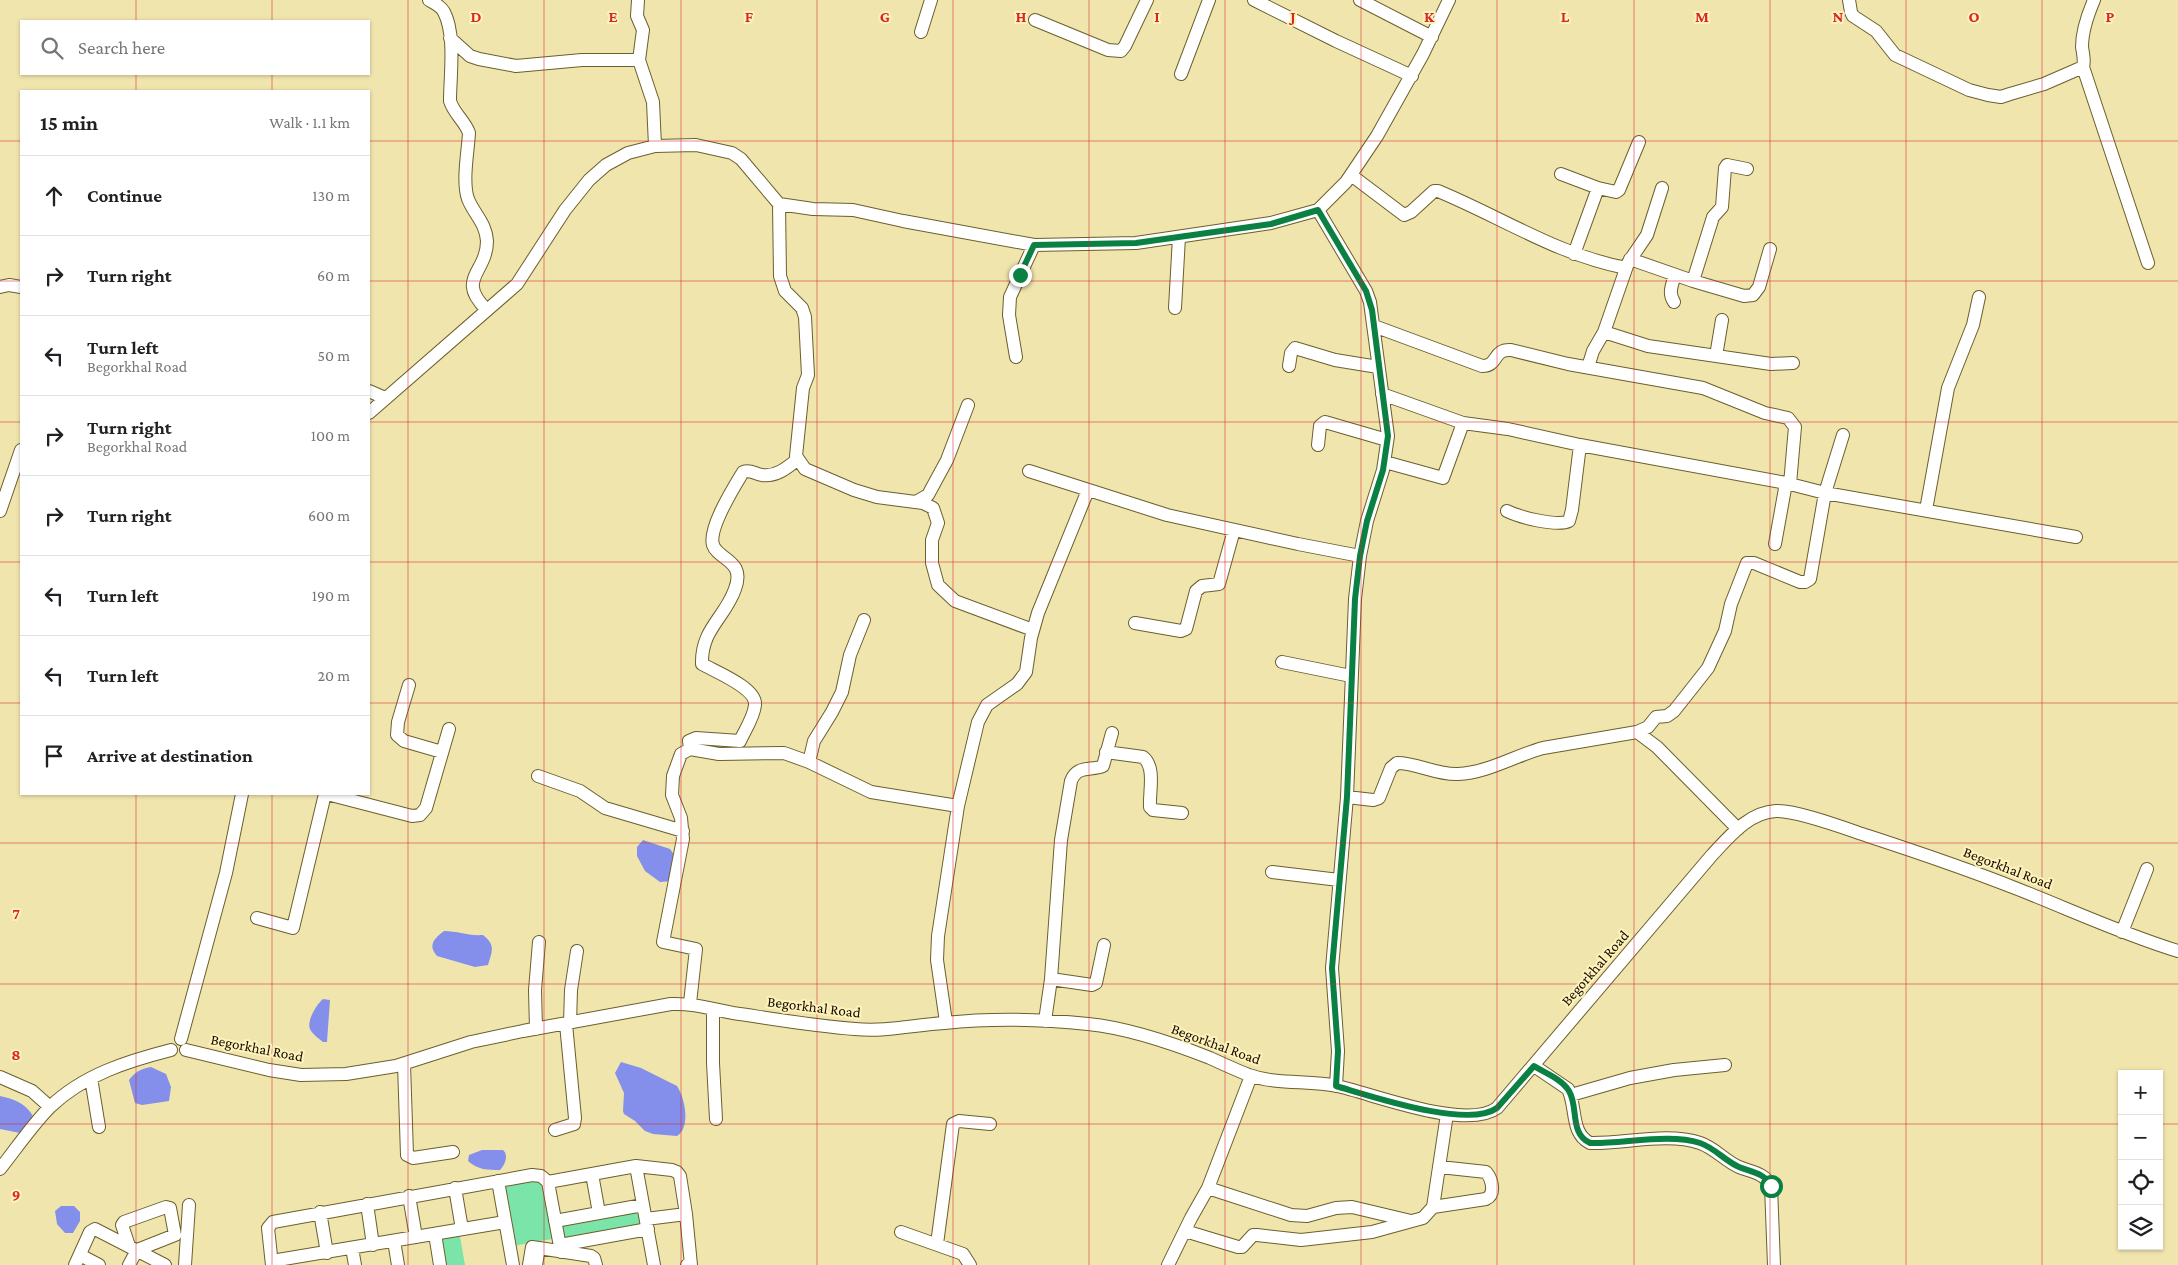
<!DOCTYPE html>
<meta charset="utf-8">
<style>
body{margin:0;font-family:"Crimson Pro",serif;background:#f2f2f2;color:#202124}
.controls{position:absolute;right:15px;bottom:15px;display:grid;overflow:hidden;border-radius:0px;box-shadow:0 1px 4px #0004}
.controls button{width:45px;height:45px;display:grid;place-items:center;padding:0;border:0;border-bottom:1px solid #e0e0e0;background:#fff;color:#202124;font:25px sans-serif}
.stop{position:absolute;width:15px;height:15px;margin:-11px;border:4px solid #0b8043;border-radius:50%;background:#fff}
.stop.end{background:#0b8043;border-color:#fff;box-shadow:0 1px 5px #0008}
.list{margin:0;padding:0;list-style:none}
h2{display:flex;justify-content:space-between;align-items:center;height:65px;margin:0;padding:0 20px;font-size:21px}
h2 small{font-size:16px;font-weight:400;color:#757577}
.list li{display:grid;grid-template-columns:32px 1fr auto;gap:15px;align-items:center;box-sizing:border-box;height:80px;padding:0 20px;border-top:1px solid #e0e0e0}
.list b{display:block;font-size:19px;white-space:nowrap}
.list p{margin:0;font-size:16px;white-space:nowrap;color:#757577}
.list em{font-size:16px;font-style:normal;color:#757577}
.icon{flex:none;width:28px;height:28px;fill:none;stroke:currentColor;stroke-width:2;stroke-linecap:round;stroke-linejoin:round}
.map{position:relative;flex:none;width:2178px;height:1265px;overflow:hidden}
.search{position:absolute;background:#fff;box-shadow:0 1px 4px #0004;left:20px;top:20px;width:350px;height:55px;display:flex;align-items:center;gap:12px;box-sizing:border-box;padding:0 18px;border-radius:0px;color:#757577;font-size:19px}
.panel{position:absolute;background:#fff;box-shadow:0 1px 4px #0004;left:20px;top:90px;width:350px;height:705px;border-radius:0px}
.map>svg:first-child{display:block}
.green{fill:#7be4a8}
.water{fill:#838feb}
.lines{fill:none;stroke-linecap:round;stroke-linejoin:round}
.minor-casing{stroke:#6b5f2c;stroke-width:14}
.minor{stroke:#fff;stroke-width:12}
.route{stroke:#0b8043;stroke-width:6}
.grid{fill:none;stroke:#d62828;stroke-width:1;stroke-opacity:0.55}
.labels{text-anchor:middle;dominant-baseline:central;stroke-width:4;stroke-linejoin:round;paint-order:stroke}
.street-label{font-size:15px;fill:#120d00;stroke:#fff2bb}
.grid-label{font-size:16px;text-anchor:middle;font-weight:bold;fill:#d62828;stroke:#fff2bb;stroke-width:4;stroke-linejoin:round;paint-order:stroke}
</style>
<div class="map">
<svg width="2178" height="1265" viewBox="0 0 2178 1265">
<rect width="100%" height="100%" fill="#f1e5ae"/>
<!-- green -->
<path class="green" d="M 541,1178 L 552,1239 L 513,1246 L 502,1185 Z
M 642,1207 L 645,1228 L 561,1243 L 557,1222 Z
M 459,1231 L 465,1265 L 442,1265 L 436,1235 Z"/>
<!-- water -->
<path class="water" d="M 643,840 L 670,849 L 675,856 L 673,881 L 660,882 L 645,871 L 637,856 L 637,847 Z
M 444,931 C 459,931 466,936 483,935 C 496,945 492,951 488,965 L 475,967 L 437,956 C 427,945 435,938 444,931 Z
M 323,999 L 330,1000 L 327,1042 L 323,1042 C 319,1039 314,1035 311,1031 C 305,1023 316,1005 323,999 Z
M 621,1062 L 641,1068 L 677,1086 C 685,1098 691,1127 677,1136 L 653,1134 L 645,1131 L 635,1121 L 624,1114 L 623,1111 L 624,1093 L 615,1073 Z
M 151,1067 L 166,1074 L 171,1087 L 169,1101 L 142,1105 L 135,1103 L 129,1080 C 135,1072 140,1069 151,1067 Z
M 0,1096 C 14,1099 25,1103 33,1116 L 26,1127 L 20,1133 L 0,1129 Z
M 482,1150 L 503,1150 C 509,1155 505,1165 500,1170 C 488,1170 478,1170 468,1161 L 469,1155 Z
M 61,1206 L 74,1206 L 80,1212 L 80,1221 L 73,1233 L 65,1233 L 57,1224 L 55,1211 Z"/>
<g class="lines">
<!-- minor casing -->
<g class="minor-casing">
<path id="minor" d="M 429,0 C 434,3 441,6 444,12 C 456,35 450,76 450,101 C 454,114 465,121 469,133 C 468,151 462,182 468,199 C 474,214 486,223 487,241 C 487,273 455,279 487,310
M 638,0 L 637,16 L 643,30 L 639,60 L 653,102 L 655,146
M 1254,0 L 1336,41 L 1412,76
M 1360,0 L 1432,37
M 1849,0 L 1851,12 L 1853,16 L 1876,31 L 1895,55 L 1969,90 L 1988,95 L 2001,97 L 2010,94 L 2044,84 L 2083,67 C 2085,60 2083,54 2082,47 C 2082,31 2088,14 2094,0
M 1035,20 L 1108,50 L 1121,51 L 1125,46 L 1147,0
M 921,32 L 931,0
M 450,38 L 470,56 L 479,59 L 516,66 L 582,60 L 639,60
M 2083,67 L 2148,263
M 1181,74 L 1209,0
M 1561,174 L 1598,188
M 1351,175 L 1404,215 L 1411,212 L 1434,191 L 1438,191 C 1501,217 1558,255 1626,268
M 779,204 L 780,276 L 785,291 L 802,308 L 805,317 L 808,375 L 803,388 L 796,456 L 805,469 L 854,490 L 877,497 L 923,503 L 933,508 L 938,523 L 932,540 L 932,563 L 938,585 L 955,601 L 1033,630
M 1318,210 L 1366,291 L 1370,302 L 1388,436 L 1383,470 L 1367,521 L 1360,556 L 1355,599 L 1347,797 L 1332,968 L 1338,1051 L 1336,1086
M 1574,254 L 1598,188 L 1616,192 L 1619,190 L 1639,142
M 1630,259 L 1693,281 L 1744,296 L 1753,295 L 1759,287 L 1770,249
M 1693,281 L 1713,217 L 1722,207 L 1725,168 L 1727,165 L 1747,169
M 0,287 L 9,285 L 21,287
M 1674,302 C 1668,293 1672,285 1675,275
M 1175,308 L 1179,237
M 1374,326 L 1482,366 C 1499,366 1492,349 1511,350 L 1568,364 L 1703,388 L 1765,413 L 1788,418 L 1795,427 L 1790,484
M 1604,332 L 1648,346 L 1771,364 L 1793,363
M 1716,356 L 1722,320
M 1016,357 L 1009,315 L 1010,297 L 1034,245
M 1289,366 L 1291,353 L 1295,348 L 1335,360 L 1378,367
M 1588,367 L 1593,351 L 1604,332 L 1628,263 L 1647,235 L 1662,188
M 369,391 L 385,398
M 1382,394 L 1463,423 L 1508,429 L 1580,445 L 1786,483 L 1825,493 L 2076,537
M 369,413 L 517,284 L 565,210 L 589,180 L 606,165 L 628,153 L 655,146 L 696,145 L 732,153 L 741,159 L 779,204 L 813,209 L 853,210 L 903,221 L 1034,245 L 1136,243 L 1271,223 L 1318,210 L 1346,182 L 1377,136 L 1423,54 L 1449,0
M 1318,445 L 1320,426 L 1325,422 L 1387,440
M 1385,462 L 1443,478 L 1463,423
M 1029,471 L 1167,515 L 1298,544 L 1360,556
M 916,502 L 928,495 L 947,460 L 968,405
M 1926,510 L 1948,388 L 1973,325 L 1979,297
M 0,511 L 21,450
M 1507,511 C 1519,517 1557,527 1569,521 L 1572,510 L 1580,445
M 1775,544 L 1786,483
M 1135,623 L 1181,631 L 1186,629 L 1196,591 L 1202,586 L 1219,584 L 1234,530
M 1282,662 L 1351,676
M 409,685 L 398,722 L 397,735 L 404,741 L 442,752
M 1637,732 L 1657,747 L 1738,829
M 690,749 L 689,741 L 696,738 L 740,741 C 745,730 754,717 755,705 C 757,688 716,672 702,664 C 701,629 725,618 735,589 C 746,560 718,560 713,545 C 708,528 734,487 743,472 C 751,469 754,474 762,475 C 777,477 788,467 798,459
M 1106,752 L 1143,757 C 1156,767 1149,792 1150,807 L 1153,810 L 1182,813
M 809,762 L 814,741 L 832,712 L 842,692 L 850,655 L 864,620
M 538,776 L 580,791 L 605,808 L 683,831
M 327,794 L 412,816 L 420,815 L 426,808 L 449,729
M 1347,797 L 1373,800 L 1379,798 L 1391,768 L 1397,763 C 1418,763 1436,775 1458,774 C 1487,773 1514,756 1543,748 L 1637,732 L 1648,727 L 1656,717 L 1667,716 L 1674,711 L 1708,668 L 1725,631 L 1731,604 L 1747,563 L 1754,563 L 1800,582 L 1805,582 L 1810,579 L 1825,493 L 1843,435
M 1272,872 L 1339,880
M 257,918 L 293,928 L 325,794
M 2122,932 L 2147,869
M 1051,979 L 1061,840 L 1071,781 C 1077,765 1090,771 1103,766 L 1112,733
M 690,1003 L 696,949 L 663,942 L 683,839 L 681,818 L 672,795 L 673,776 L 681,754 L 690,749 L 719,754 L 784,753 L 809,762 L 871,792 L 958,806
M 713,1010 L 713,1063 L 716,1119
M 1045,1021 L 1051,979 L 1092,985 L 1096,983 L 1104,945
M 946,1022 L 937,960 L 938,936 L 958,806 L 978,722 L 987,705 L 1017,684 L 1026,672 L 1031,638 L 1038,613 L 1088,490
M 570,1023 L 571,990 L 577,951
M 536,1029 L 535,990 L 539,942
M 181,1039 L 226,873 L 242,794
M 186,1050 L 269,1070 L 301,1075 L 346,1074 L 396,1066 L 471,1042 L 523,1031 L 671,1004 C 693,1003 712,1009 733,1013 C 774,1019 815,1026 855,1029 C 885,1032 914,1025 944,1023 C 991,1018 1041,1019 1088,1024 C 1129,1028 1172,1043 1210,1058 C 1223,1064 1236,1070 1249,1075 C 1277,1085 1309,1080 1337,1086 C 1374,1094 1466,1131 1497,1108 L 1712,855 C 1729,837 1749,812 1776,811 C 1797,810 1847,829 1868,836 C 1917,852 1967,869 2015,888 C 2069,909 2122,934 2178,951
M 404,1064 L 407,1155 L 413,1158 L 453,1152
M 1534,1066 L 1568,1089 C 1577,1107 1570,1133 1590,1143 C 1624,1144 1667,1132 1700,1143 C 1715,1148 1725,1161 1739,1167 C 1751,1172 1765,1173 1771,1186 L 1774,1265
M 0,1077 L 32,1091 L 50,1107
M 91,1078 L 99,1127
M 1571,1095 L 1630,1078 L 1674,1070 L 1725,1065
M 555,1130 L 574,1124 L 575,1118 L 566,1024
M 636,1166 L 654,1265
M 0,1169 C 16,1149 32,1125 50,1107 C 83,1075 128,1061 171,1050
M 592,1174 L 599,1213
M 498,1181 L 513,1265
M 455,1188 L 462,1229
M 1208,1188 L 1291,1215 L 1307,1216 L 1336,1208 L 1352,1207 L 1411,1221
M 409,1196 L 416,1237
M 367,1204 L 373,1245
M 1433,1207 L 1486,1199 C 1496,1194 1492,1179 1486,1172 L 1440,1167
M 320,1212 L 327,1253
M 646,1219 L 686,1214
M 555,1221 L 643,1205
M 1185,1231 L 1238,1247 L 1242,1247 L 1253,1235 L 1257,1235 L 1301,1240 L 1372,1232 L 1423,1218 L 1433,1207 L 1447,1114
M 901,1232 L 963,1254 L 970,1265
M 435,1234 L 440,1265
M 394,1241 L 398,1265
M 937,1244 L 953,1124 L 959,1121 L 990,1124
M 560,1245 L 648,1229
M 129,1246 L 122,1225 L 124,1222 L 166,1207 L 170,1208 L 175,1235 L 137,1250 L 129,1265
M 352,1248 L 355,1265
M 539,1248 L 591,1256 L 594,1258 L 596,1265
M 561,1252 L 548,1182 L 636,1166 L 672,1170 L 677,1172 L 680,1176 L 686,1214 L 691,1265 L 687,1265
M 80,1255 L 99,1265
M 272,1261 L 505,1222
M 75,1265 L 90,1232 L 95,1229 L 165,1265
M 185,1265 L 189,1205
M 272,1265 L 268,1228 L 273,1222 L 532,1175 L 541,1176 L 548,1182
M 529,1265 L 532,1247 L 539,1248 L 536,1265
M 1168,1265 L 1191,1218 L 1208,1188 L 1251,1076"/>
</g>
<!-- minor -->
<use href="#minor" class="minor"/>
</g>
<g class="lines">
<!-- route -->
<path class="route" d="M 1020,275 L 1034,245 L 1136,243 L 1271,224 L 1318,210 L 1366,291 L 1372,310 L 1388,436 L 1383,470 L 1367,521 L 1360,556 L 1355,599 L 1347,797 L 1332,968 L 1338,1051 L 1336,1086 C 1371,1096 1468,1129 1497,1108 L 1534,1066 C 1545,1073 1562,1079 1569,1091 C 1579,1108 1569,1133 1590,1143 C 1623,1144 1669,1133 1700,1143 C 1715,1148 1725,1161 1739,1167 C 1751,1172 1765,1173 1771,1186"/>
</g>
<!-- grid -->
<path class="grid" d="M 136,0 L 136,21M 272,0 L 272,21M 408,0 L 408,1265M 544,0 L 544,1265M 681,0 L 681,1265M 817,0 L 817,1265M 953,0 L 953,1265M 1089,0 L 1089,1265M 1225,0 L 1225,1265M 1361,0 L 1361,1265M 1497,0 L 1497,1265M 1634,0 L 1634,1265M 1770,0 L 1770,1265M 1906,0 L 1906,1265M 2042,0 L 2042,1265M 136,74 L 136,91M 272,74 L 272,91M 0,141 L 21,141M 369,141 L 2178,141M 0,281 L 21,281M 369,281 L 2178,281M 0,422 L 21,422M 369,422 L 2178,422M 0,562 L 21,562M 369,562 L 2178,562M 0,703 L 21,703M 369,703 L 2178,703M 136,794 L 136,1265M 272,794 L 272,1265M 0,843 L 2178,843M 0,984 L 2178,984M 0,1124 L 2122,1124M 2159,1124 L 2178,1124"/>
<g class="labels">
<!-- street labels -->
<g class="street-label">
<text transform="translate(2008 868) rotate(21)">Begorkhal Road</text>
<text transform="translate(1595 968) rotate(-49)">Begorkhal Road</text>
<text transform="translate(814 1007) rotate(7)">Begorkhal Road</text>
<text transform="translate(1216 1044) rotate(20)">Begorkhal Road</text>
<text transform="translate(257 1048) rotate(11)">Begorkhal Road</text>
</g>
</g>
<g class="grid-label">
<text x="476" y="22">D</text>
<text x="613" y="22">E</text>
<text x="749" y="22">F</text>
<text x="885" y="22">G</text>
<text x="1021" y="22">H</text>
<text x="1157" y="22">I</text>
<text x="1293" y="22">J</text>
<text x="1429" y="22">K</text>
<text x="1565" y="22">L</text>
<text x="1702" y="22">M</text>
<text x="1838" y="22">N</text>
<text x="1974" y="22">O</text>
<text x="2110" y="22">P</text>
<text x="16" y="919">7</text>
<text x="16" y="1060">8</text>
<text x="16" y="1200">9</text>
</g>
</svg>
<div class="controls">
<button>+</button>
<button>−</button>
<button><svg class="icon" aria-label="locate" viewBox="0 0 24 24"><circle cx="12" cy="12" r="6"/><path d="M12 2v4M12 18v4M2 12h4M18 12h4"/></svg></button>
<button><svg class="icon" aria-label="layers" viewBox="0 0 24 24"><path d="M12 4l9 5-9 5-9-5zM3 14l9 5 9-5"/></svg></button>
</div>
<div class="stop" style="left:1771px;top:1186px"></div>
<div class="stop end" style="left:1020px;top:275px"></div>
<div class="search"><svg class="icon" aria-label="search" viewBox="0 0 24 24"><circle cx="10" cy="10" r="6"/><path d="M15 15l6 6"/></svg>Search here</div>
<section class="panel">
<h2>15 min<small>Walk · 1.1 km</small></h2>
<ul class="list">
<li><svg class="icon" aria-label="ahead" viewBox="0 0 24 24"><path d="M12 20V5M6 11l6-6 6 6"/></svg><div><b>Continue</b></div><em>130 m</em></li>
<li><svg class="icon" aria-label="right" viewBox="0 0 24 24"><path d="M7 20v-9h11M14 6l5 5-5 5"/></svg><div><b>Turn right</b></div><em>60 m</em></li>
<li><svg class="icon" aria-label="left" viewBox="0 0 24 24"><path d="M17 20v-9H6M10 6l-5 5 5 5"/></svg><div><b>Turn left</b><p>Begorkhal Road</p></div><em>50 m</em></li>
<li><svg class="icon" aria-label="right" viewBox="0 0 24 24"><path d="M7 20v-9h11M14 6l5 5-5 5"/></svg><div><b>Turn right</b><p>Begorkhal Road</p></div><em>100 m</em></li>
<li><svg class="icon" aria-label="right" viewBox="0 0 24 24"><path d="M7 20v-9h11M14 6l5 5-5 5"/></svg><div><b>Turn right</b></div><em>600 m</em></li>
<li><svg class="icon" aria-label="left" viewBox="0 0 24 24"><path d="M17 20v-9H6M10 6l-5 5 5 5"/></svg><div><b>Turn left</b></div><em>190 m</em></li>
<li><svg class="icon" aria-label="left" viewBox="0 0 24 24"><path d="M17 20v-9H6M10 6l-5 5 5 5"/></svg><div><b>Turn left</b></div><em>20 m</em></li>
<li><svg class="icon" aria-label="arrive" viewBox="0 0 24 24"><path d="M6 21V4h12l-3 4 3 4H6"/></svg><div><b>Arrive at destination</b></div></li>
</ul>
</section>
</div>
